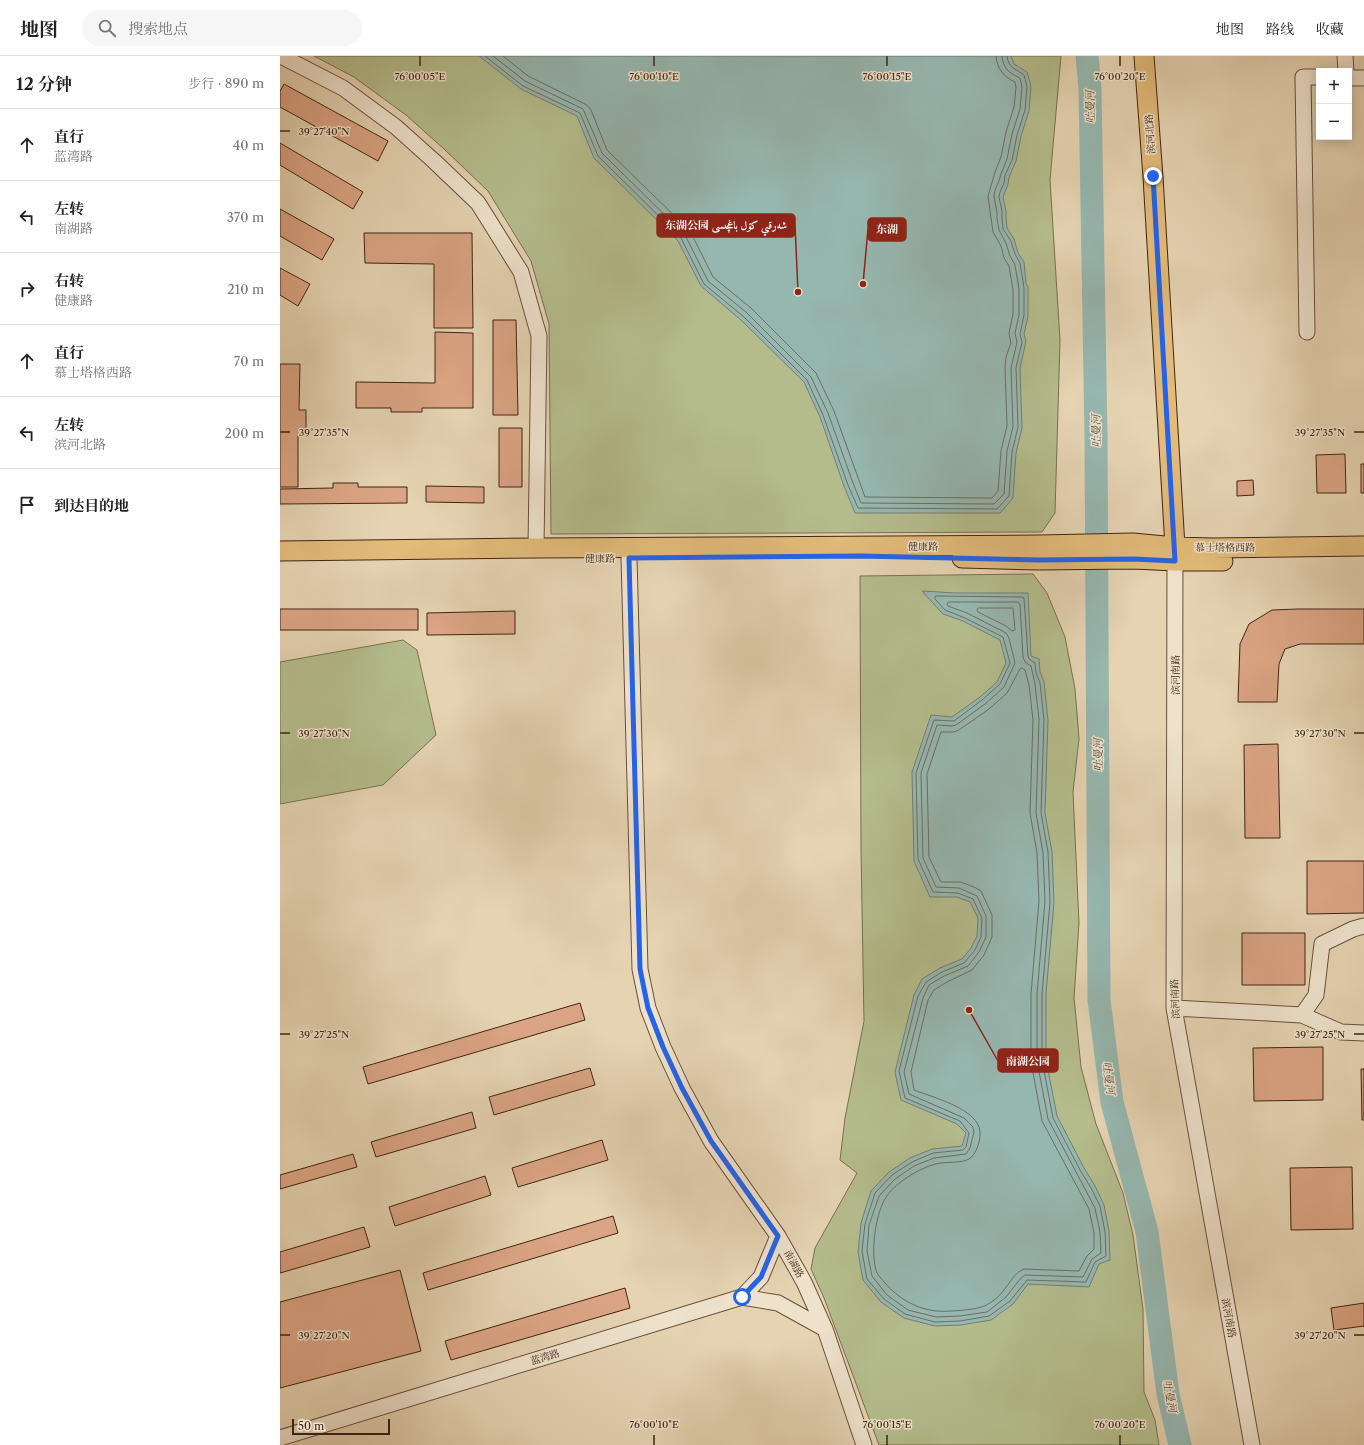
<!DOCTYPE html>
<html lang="zh">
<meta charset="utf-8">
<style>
body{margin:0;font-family:"Libre Caslon Text",Amiri,"Noto Serif SC",serif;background:#f6f6f6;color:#222}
.controls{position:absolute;right:12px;top:12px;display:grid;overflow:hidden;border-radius:0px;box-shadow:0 2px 10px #0003}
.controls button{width:36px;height:36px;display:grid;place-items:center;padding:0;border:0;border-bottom:1px solid #e0e0e0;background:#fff;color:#222;font:20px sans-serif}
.scale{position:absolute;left:12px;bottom:10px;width:98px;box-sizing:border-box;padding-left:4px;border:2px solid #412514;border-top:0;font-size:11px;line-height:14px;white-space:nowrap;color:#412514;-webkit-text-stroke:3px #eee2cd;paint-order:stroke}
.stop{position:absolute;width:12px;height:12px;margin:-9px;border:3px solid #2563eb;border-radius:50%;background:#fff}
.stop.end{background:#2563eb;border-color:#fff;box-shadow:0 1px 4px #0008}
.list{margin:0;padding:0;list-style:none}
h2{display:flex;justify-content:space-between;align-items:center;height:52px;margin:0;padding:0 16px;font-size:17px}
h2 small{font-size:13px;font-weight:400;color:#767676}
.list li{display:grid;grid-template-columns:26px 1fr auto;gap:12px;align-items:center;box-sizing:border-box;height:72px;padding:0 16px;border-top:1px solid #e0e0e0}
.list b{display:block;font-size:15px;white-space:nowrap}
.list p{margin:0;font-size:13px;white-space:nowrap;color:#767676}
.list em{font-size:13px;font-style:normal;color:#767676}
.icon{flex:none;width:22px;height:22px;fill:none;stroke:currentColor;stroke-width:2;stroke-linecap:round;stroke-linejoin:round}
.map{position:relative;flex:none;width:1084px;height:1389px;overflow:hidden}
header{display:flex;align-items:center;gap:24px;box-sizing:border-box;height:56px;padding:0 20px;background:#fff;border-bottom:1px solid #e0e0e0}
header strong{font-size:19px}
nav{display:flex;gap:22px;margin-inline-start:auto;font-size:14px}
.search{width:280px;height:36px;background:#f6f6f6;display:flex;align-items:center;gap:10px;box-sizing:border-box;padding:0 14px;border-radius:22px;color:#767676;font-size:15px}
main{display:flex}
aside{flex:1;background:#fff}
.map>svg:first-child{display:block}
.green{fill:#b4bc8c;stroke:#7a7050}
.water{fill:#96b7b0;stroke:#747d72}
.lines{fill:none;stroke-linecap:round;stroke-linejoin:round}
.shore{stroke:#6c6e62;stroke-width:1}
.river{stroke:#96b7b0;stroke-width:23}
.building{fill:#dba484;stroke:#412514}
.minor-casing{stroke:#6a503c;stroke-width:17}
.major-casing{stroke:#412514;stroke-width:21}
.minor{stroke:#eee2cd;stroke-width:15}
.major{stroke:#e2ba79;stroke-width:19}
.route{stroke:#2563eb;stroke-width:5}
.ticks{fill:none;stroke:#412514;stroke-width:1.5}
.labels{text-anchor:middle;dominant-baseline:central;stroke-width:3;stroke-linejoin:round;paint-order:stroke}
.street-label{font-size:10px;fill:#412514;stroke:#eee2cd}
.water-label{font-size:11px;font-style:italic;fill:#564a3b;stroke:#eee2cd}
.ticks-label{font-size:10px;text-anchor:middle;fill:#412514;stroke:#eee2cd;stroke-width:3;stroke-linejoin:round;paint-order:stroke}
.leader{fill:none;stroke:#8f2418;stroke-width:1.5}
.callout-dot{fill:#8f2418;stroke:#eee2cd;stroke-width:1.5}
.callout{fill:#8f2418;stroke:#8f2418;stroke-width:1.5}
.callout-label{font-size:11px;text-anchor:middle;font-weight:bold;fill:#fff}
</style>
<header>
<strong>地图</strong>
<div class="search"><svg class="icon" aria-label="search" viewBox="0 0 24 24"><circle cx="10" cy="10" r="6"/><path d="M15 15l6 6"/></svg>搜索地点</div>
<nav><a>地图</a><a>路线</a><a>收藏</a></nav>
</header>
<main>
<aside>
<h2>12 分钟<small>步行 · 890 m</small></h2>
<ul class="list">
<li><svg class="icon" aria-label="ahead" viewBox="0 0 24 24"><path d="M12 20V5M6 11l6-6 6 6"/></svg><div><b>直行</b><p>蓝湾路</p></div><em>40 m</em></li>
<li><svg class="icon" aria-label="left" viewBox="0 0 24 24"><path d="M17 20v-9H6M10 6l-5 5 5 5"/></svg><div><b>左转</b><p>南湖路</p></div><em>370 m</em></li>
<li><svg class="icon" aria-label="right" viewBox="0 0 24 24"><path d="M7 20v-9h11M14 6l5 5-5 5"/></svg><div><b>右转</b><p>健康路</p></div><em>210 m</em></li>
<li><svg class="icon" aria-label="ahead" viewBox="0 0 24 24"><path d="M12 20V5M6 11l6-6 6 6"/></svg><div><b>直行</b><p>慕士塔格西路</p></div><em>70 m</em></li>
<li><svg class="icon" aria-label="left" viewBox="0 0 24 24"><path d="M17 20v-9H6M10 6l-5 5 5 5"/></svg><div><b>左转</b><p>滨河北路</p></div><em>200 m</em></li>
<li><svg class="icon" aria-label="arrive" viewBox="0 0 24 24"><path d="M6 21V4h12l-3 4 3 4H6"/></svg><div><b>到达目的地</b></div></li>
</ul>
</aside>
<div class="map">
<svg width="1084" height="1389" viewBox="0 0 1084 1389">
<rect width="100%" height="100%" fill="#e5d3b2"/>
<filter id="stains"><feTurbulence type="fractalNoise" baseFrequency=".005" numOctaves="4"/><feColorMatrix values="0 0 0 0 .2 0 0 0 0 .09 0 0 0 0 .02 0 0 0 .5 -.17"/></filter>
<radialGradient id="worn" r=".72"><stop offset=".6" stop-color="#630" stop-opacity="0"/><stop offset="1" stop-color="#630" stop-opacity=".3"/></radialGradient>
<!-- green -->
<path class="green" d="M 34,0 L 781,0 L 770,124 L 780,284 L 775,457 L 762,476 L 271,478 L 269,268 L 251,205 L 208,135 L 164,93 L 126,59 L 74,21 Z
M 753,518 L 767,537 L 785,581 L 795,633 L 799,683 L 793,736 L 799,867 L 794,942 L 801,1011 L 816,1068 L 843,1137 L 853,1179 L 863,1253 L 864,1336 L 875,1364 L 879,1389 L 599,1389 L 544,1242 L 531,1213 L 535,1192 L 577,1117 L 560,1104 L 565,1062 L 584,965 L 581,793 L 580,520 Z
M 123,584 L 137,594 L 156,679 L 103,729 L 0,748 L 0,606 Z"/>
<!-- water -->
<path class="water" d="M 199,0 L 731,0 L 734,8 L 747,16 L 751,30 L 749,55 L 741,80 L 736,105 L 729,121 L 728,128 L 723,141 L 726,155 L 726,161 L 727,172 L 734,183 L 738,197 L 744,206 L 746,227 L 748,231 L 748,260 L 744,278 L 746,285 L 740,312 L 742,372 L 736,397 L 733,442 L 720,457 L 575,457 L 564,430 L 540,361 L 524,326 L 461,264 L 421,230 L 398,185 L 314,102 L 297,60 L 241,33 Z
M 642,535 L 675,537 L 748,537 L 751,600 L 759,603 L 760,616 L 764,626 L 768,664 L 765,757 L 772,796 L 774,846 L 766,938 L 766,1004 L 777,1060 L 804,1112 L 815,1130 L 824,1149 L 829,1175 L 830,1204 L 819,1208 L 809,1231 L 748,1228 L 733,1248 L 711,1264 L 681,1269 L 655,1270 L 624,1262 L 601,1246 L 583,1224 L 578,1196 L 581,1167 L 591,1135 L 609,1116 L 630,1102 L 652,1093 L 682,1090 L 686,1077 L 677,1068 L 621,1044 L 615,1016 L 634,939 L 642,923 L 660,912 L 682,903 L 691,892 L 697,880 L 698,862 L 690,846 L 677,841 L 650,841 L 634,805 L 632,716 L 651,659 L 672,661 L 700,641 L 717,626 L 726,607 L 720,584 L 683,565 L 663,558 Z"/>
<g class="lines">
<!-- shore -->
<path class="shore" d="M 205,0 L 243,30 L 300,57 L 318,100 L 401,182 L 424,228 L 464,261 L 527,324 L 543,359 L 568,429 L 578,452 L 717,453 L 729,440 L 732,396 L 738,371 L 736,312 L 742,286 L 740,278 L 744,259 L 744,232 L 740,207 L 735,198 L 731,185 L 723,173 L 722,162 L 722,155 L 719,141 L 720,136 L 724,127 L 725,119 L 732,104 L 737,79 L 745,54 L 747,31 L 744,19 C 736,13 728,12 727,0
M 213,0 L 245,25 L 303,53 L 322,97 L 405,179 L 428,225 L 467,257 L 531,321 L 548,357 L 573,427 L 581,447 L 714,448 L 724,438 L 727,395 L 733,371 L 731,312 L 737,286 L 735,277 L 739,259 L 739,233 L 735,209 L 730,200 L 726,187 L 719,174 L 717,162 L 717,156 L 714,140 L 715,134 L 719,125 L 721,118 L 727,103 L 732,78 L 740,53 L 742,31 L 740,22 C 729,17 723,12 722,0
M 223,0 L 248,20 L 307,49 L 311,54 L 327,94 L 410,175 L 433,221 L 471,252 L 536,317 L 554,355 L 585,441 L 712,442 L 718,435 L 721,395 L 727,370 L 725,311 L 726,301 L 731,287 L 729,277 L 733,258 L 733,234 L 729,210 L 724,202 L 721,190 L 713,176 L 708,140 L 715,116 L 721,101 L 726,76 L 734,51 L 736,31 L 735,26 C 724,21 717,13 716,0
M 657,540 L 742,541 L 744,542 L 748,600 L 749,603 L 755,607 L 756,617 L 760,627 L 764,664 L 761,757 L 768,796 L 770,846 L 762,938 L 762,1004 L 773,1062 L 800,1114 L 811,1132 L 820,1150 L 825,1176 L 826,1200 L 815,1206 L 806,1226 L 747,1224 L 730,1245 L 709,1260 L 680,1265 L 655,1266 L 625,1258 L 604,1243 L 587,1223 L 582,1195 L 585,1168 L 595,1137 L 612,1119 L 632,1106 L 653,1097 L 683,1094 L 686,1091 L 689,1077 L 680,1065 L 625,1042 L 619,1015 L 638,940 L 646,926 L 662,916 L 684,907 L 695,894 L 701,881 L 702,862 L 693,843 L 678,837 L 653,836 L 638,803 L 636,717 L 654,664 L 674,665 L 702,644 L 720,628 L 730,607 L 723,581 L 685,562 L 665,554 L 655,543 L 655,541 Z
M 669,546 L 738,546 L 740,548 L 743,601 L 745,606 L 751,610 L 755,628 L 759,664 L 756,757 L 763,797 L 765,845 L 757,938 L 757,1005 L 768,1063 L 815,1152 L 820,1176 L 821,1197 L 812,1203 L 803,1221 L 745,1219 L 741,1222 L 726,1241 L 707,1256 L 680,1260 L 656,1261 L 628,1254 L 607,1239 L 592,1220 L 587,1195 L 589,1169 L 599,1140 L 615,1123 L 634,1110 L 654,1102 L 686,1098 L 690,1092 L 694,1076 L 693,1071 L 684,1062 L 629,1038 L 624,1016 L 643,942 L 649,929 L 664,920 L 688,910 L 699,896 L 706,881 L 706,860 L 697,840 L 679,832 L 656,831 L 643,802 L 641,717 L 657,669 L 672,670 L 676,669 L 705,648 L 724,631 L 735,607 L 729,582 L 726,577 L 687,557 L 668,550 L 667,548 Z
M 699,552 L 733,552 L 735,574 L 732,575 L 726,570 L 698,556 L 697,554 Z
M 742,612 L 745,614 L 749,629 L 753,664 L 750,757 L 757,797 L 759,845 L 751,938 L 751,1006 L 762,1065 L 809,1153 L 814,1177 L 814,1193 L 807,1200 L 799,1215 L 744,1213 C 734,1217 730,1227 723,1235 C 720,1240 710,1248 704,1250 C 696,1254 666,1256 656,1255 C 636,1253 618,1242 605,1227 C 602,1224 599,1220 597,1217 C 590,1199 595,1160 605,1143 C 613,1128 639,1112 656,1108 C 666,1105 680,1108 689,1103 C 696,1099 701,1084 700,1076 C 699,1053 652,1041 634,1034 L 631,1016 L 648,944 L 654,934 L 667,926 L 692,914 L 704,899 L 712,881 L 712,859 L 701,835 L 696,832 L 681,826 L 661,826 L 660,824 L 649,801 L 647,718 L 661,676 L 674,676 L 679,674 L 709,653 L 727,637 L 740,613 Z"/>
<!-- river -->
<path class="river" d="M 807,0 L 810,33 L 816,380 L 819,944 L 832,1046 L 867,1176 L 888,1338 L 900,1389"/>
</g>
<!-- building -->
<path class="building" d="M 4,28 L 108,85 L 98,105 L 0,51 L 0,35 Z
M 0,87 L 83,136 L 73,153 L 0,109 Z
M 0,153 L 54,183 L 42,204 L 0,180 Z
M 84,177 L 192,177 L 193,272 L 154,272 L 154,208 L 85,207 Z
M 0,212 L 30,228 L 18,250 L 0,239 Z
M 213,264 L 236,264 L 238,359 L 213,359 Z
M 155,276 L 193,277 L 193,352 L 142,352 L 142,356 L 111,356 L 111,352 L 76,352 L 76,326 L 155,327 Z
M 0,308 L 20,308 L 19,354 L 26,354 L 26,380 L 18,380 L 18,431 L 0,431 Z
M 219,372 L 242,372 L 242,431 L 219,431 Z
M 1065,398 L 1066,437 L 1037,437 L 1036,399 Z
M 1081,408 L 1084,408 L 1084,437 L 1081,437 Z
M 973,424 L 974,439 L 957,440 L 957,425 Z
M 53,427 L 78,427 L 78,431 L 127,431 L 127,447 L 0,448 L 0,433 L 53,432 Z
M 146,430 L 204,431 L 204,447 L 146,446 Z
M 0,553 L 138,553 L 138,574 L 0,574 Z
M 1018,553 L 1084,553 L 1084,588 L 1020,588 L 1005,593 L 999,608 L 997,646 L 958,646 L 960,588 L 969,568 L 992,554 Z
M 235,555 L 235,578 L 147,579 L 147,557 Z
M 998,688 L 1000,782 L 965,782 L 964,689 Z
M 1027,805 L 1084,805 L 1084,857 L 1027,858 Z
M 962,877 L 1025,877 L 1025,929 L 962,929 Z
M 300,947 L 305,964 L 88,1028 L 83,1011 Z
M 1043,991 L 1043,1044 L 974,1045 L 973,992 Z
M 310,1012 L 315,1029 L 214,1059 L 209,1041 Z
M 1081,1013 L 1084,1013 L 1084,1064 L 1082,1064 Z
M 192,1056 L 196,1072 L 96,1101 L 91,1086 Z
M 322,1084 L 328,1104 L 238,1131 L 232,1112 Z
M 73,1098 L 77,1111 L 0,1133 L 0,1119 Z
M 1072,1111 L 1073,1173 L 1011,1174 L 1010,1112 Z
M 205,1120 L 211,1139 L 115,1170 L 109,1151 Z
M 333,1160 L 338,1177 L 148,1234 L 143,1217 Z
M 84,1171 L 90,1191 L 0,1217 L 0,1196 Z
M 120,1214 L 141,1295 L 0,1332 L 0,1246 Z
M 345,1232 L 350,1252 L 171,1304 L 165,1285 Z
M 1084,1247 L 1084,1270 L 1054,1274 L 1051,1252 Z"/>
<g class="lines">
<!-- minor casing -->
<g class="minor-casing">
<path id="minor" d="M 1,0 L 63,32 L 116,71 L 154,105 L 198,147 L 241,216 L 259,280 L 256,492
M 1065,0 L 1066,15
M 1069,22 L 1084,22
M 1027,276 L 1023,21 L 1039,21
M 895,495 L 894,952 L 972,1389
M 349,502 L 360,913 L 368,952 L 383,991 L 402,1032 L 431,1085 L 498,1180 L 524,1226 L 545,1273 L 584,1389
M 894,952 L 1022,959 L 1061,976 L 1084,977
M 1022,959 L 1036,939 L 1042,888 L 1073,873 L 1084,870
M 462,1241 L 498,1247 L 545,1273
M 0,1382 L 462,1241 L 481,1221 L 498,1180"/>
</g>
<!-- major casing -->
<g class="major-casing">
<path id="major" d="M 864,0 L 873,121 L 895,491
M 0,495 L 256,492 L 759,489 L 853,487 L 895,491 L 932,492 L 1084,490
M 682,502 L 759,504 L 854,503 L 895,505 L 943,505"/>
</g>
<!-- minor -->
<use href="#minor" class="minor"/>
<!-- major -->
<use href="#major" class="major"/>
</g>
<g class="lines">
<!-- route -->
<path class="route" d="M 462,1241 L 481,1221 L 498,1180 L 431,1085 L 402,1032 L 383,991 L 368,952 L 360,913 L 349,502 L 581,500 L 759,504 L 854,503 L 895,505 L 873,120"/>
</g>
<!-- ticks -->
<path class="ticks" d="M 140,0 L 140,10M 374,0 L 374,10M 607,0 L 607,10M 840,0 L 840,10M 0,75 L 10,75M 0,376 L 10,376M 1074,376 L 1084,376M 0,677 L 10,677M 1074,677 L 1084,677M 0,978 L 10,978M 1074,978 L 1084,978M 0,1279 L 10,1279M 1074,1279 L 1084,1279M 374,1379 L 374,1389M 607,1379 L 607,1389M 840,1379 L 840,1389"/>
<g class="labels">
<!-- street labels -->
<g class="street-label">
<text transform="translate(870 78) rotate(-94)">滨河北路</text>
<text x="643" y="490">健康路</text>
<text x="945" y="491">慕士塔格西路</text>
<text x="320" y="502">健康路</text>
<text transform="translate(895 619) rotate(-90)">滨河南路</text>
<text transform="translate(895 943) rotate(-93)">滨河南路</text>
<text transform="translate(514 1208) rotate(61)">南湖路</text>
<text transform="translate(949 1262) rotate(80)">滨河南路</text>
<text transform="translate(265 1301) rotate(-17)">蓝湾路</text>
</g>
<!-- water labels -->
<g class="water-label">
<text transform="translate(810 51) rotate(-91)">吐曼河</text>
<text transform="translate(816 375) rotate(-91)">吐曼河</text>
<text transform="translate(818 699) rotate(-90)">吐曼河</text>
<text transform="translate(829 1022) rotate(83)">吐曼河</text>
<text transform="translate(890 1340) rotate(79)">吐曼河</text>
</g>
</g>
<g class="ticks-label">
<text x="140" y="24">76°00'05"E</text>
<text x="374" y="24">76°00'10"E</text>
<text x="607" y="24">76°00'15"E</text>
<text x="840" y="24">76°00'20"E</text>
<text x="44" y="79">39°27'40"N</text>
<text x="44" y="380">39°27'35"N</text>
<text x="1040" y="380">39°27'35"N</text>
<text x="44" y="681">39°27'30"N</text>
<text x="1040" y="681">39°27'30"N</text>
<text x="44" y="982">39°27'25"N</text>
<text x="1040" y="982">39°27'25"N</text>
<text x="44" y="1283">39°27'20"N</text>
<text x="1040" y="1283">39°27'20"N</text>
<text x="374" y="1372">76°00'10"E</text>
<text x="607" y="1372">76°00'15"E</text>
<text x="840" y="1372">76°00'20"E</text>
</g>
<!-- callouts -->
<path class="leader" d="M518 236L515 169M583 228L588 173M689 954L718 1005"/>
<g class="callout-dot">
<circle cx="518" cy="236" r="4"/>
<circle cx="583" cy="228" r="4"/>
<circle cx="689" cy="954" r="4"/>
</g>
<g class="callout">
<rect x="377" y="158" width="138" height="23" rx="4"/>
<rect x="588" y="162" width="38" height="23" rx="4"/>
<rect x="718" y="993" width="60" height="23" rx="4"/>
</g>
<g class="callout-label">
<text x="446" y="173">东湖公园 شەرقىي كۆل باغچىسى</text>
<text x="607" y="177">东湖</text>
<text x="748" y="1009">南湖公园</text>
</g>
<rect width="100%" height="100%" filter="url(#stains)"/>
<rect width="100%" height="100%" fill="url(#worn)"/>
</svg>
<div class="controls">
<button>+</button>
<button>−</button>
</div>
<div class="scale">50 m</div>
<div class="stop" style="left:462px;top:1241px"></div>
<div class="stop end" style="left:873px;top:120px"></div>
</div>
</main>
